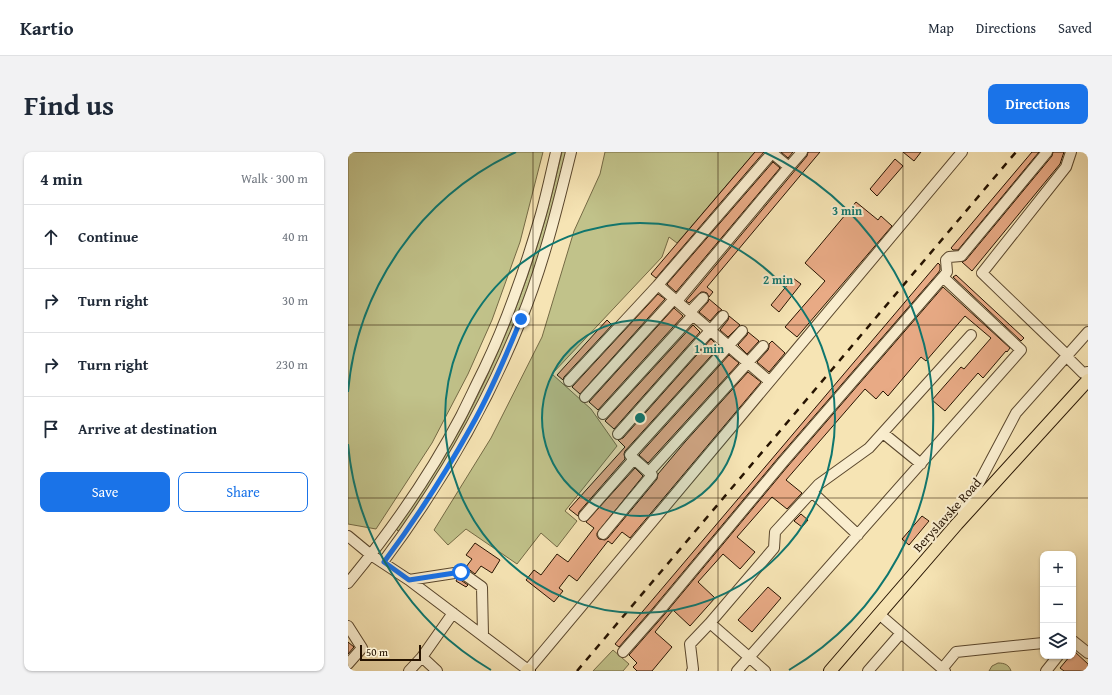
<!DOCTYPE html>
<meta charset="utf-8">
<style>
body{margin:0;font-family:"Gentium Book Plus",serif;background:#f2f2f3;color:#1f2937}
.controls{position:absolute;right:12px;bottom:12px;display:grid;overflow:hidden;border-radius:8px;box-shadow:0 1px 3px #0004}
.controls button{width:36px;height:36px;display:grid;place-items:center;padding:0;border:0;border-bottom:1px solid #e0e1e3;background:#fff;color:#1f2937;font:20px sans-serif}
.scale{position:absolute;left:12px;bottom:10px;width:61px;box-sizing:border-box;padding-left:4px;border:2px solid #261300;border-top:0;font-size:11px;line-height:14px;white-space:nowrap;color:#261300;-webkit-text-stroke:3px #f9edce;paint-order:stroke}
.stop{position:absolute;width:12px;height:12px;margin:-9px;border:3px solid #1a73e8;border-radius:50%;background:#fff}
.stop.end{background:#1a73e8;border-color:#fff;box-shadow:0 1px 4px #0008}
.list{margin:0;padding:0;list-style:none}
h2{display:flex;justify-content:space-between;align-items:center;height:52px;margin:0;padding:0 16px;font-size:17px}
h2 small{font-size:13px;font-weight:400;color:#747a83}
.list li{display:grid;grid-template-columns:26px 1fr auto;gap:12px;align-items:center;box-sizing:border-box;height:64px;padding:0 16px;border-top:1px solid #e0e1e3}
.list b{display:block;font-size:15px;white-space:nowrap}
.list em{font-size:13px;font-style:normal;color:#747a83}
.actions{display:flex;gap:8px;padding:12px 16px}
.actions a{flex:1;padding:9px 0;border:1px solid #1a73e8;border-radius:8px;text-align:center;font-size:14px;color:#1a73e8}
.actions .main{background:#1a73e8;color:#fff}
.icon{flex:none;width:22px;height:22px;fill:none;stroke:currentColor;stroke-width:2;stroke-linecap:round;stroke-linejoin:round}
.map{position:relative;flex:none;width:740px;height:519px;overflow:hidden;border-radius:8px}
header{display:flex;align-items:center;gap:24px;box-sizing:border-box;height:56px;padding:0 20px;background:#fff;border-bottom:1px solid #e0e1e3}
header strong{font-size:19px}
nav{display:flex;gap:22px;margin-inline-start:auto;font-size:14px}
.intro{display:flex;align-items:center;justify-content:space-between;box-sizing:border-box;height:96px;padding:0 24px}
h1{margin:0;font-size:28px}
.button{padding:10px 18px;border-radius:8px;background:#1a73e8;color:#fff;font-size:14px;font-weight:700}
main{display:flex;gap:24px;padding:0 24px}
aside{flex:1;background:#fff;border-radius:8px;box-shadow:0 1px 3px #0004}
.map>svg:first-child{display:block}
.green{fill:#c1c28a;stroke:#746a45}
.building{fill:#e8aa85;stroke:#261300}
.lines{fill:none;stroke-linecap:round;stroke-linejoin:round}
.minor-casing{stroke:#5a472d;stroke-width:12}
.major-casing{stroke:#261300;stroke-width:14}
.minor{stroke:#f9edce;stroke-width:10}
.major{stroke:#f6e4b4;stroke-width:12}
.rail{stroke:#261300;stroke-width:2.5;stroke-dasharray:7 7;stroke-linecap:butt}
.route{stroke:#1a73e8;stroke-width:5}
.grid{fill:none;stroke:#261300;stroke-width:1;stroke-opacity:0.55}
.ring{fill:none;stroke:#0f766e;stroke-width:2}
.labels{text-anchor:middle;dominant-baseline:central;stroke-width:4;stroke-linejoin:round;paint-order:stroke}
.street-label{font-size:13px;fill:#261300;stroke:#f9edce}
.centre{fill:#0f766e;stroke:#f9edce;stroke-width:2}
.ring-label{font-size:12px;text-anchor:middle;font-weight:bold;fill:#0f766e;stroke:#f9edce;stroke-width:4;stroke-linejoin:round;paint-order:stroke}
</style>
<header>
<strong>Kartio</strong>
<nav><a>Map</a><a>Directions</a><a>Saved</a></nav>
</header>
<div class="intro"><h1>Find us</h1><a class="button">Directions</a></div>
<main>
<aside>
<h2>4 min<small>Walk · 300 m</small></h2>
<ul class="list">
<li><svg class="icon" aria-label="ahead" viewBox="0 0 24 24"><path d="M12 20V5M6 11l6-6 6 6"/></svg><div><b>Continue</b></div><em>40 m</em></li>
<li><svg class="icon" aria-label="right" viewBox="0 0 24 24"><path d="M7 20v-9h11M14 6l5 5-5 5"/></svg><div><b>Turn right</b></div><em>30 m</em></li>
<li><svg class="icon" aria-label="right" viewBox="0 0 24 24"><path d="M7 20v-9h11M14 6l5 5-5 5"/></svg><div><b>Turn right</b></div><em>230 m</em></li>
<li><svg class="icon" aria-label="arrive" viewBox="0 0 24 24"><path d="M6 21V4h12l-3 4 3 4H6"/></svg><div><b>Arrive at destination</b></div></li>
</ul>
<div class="actions"><a class="main">Save</a><a>Share</a></div>
</aside>
<div class="map">
<svg width="740" height="519" viewBox="0 0 740 519">
<rect width="100%" height="100%" fill="#f6e4b4"/>
<filter id="stains"><feTurbulence type="fractalNoise" baseFrequency=".005" numOctaves="4"/><feColorMatrix values="0 0 0 0 .2 0 0 0 0 .09 0 0 0 0 .02 0 0 0 .5 -.17"/></filter>
<radialGradient id="worn" r=".72"><stop offset=".6" stop-color="#630" stop-opacity="0"/><stop offset="1" stop-color="#630" stop-opacity=".3"/></radialGradient>
<!-- green -->
<path class="green" d="M 0,0 L 195,0 L 172,90 L 144,168 L 120,222 L 84,291 L 28,377 L 0,372 Z
M 214,0 L 219,0 L 208,47 L 180,137 L 158,195 L 118,277 L 84,331 L 52,378 L 50,379 L 49,378 L 48,375 C 70,342 93,310 113,276 C 148,211 176,142 196,71 C 203,47 208,24 214,0 Z
M 257,0 L 407,0 L 329,91 L 321,85 L 314,105 L 204,222 L 243,257 L 269,294 L 217,359 L 229,369 L 209,395 L 193,381 L 169,412 L 118,377 L 100,393 L 86,378 L 143,286 L 194,185 L 226,79 L 252,22 Z
M 265,498 L 281,512 L 275,519 L 245,519 Z
M 650,511 C 657,511 661,513 663,519 L 641,519 L 644,514 Z"/>
<!-- building -->
<path class="building" d="M 407,0 L 416,0 L 308,126 L 303,122 Z
M 433,0 L 445,0 L 440,6 Z
M 460,0 L 472,0 L 359,135 L 365,140 L 361,145 L 359,141 L 356,140 L 353,140 L 341,151 L 338,149 L 459,4 Z
M 555,0 L 573,0 L 566,9 Z
M 684,0 L 691,0 L 610,98 L 605,98 L 603,96 Z
M 705,0 L 716,0 L 712,12 L 624,119 L 614,110 L 618,108 L 704,4 Z
M 547,7 L 555,14 L 529,44 L 522,37 Z
M 425,10 L 432,16 L 328,140 L 319,132 Z
M 508,50 L 530,68 L 533,64 L 544,74 L 449,185 L 437,175 L 477,129 L 457,111 Z
M 590,111 L 592,113 L 592,118 L 590,121 L 430,306 L 306,455 L 271,495 L 267,492 Z
M 608,123 L 676,186 L 673,189 L 605,125 Z
M 445,126 L 453,132 L 431,160 L 423,153 Z
M 595,135 L 662,196 L 659,200 L 658,199 L 635,226 L 630,221 L 597,259 L 584,248 L 613,215 L 616,217 L 643,186 L 617,164 L 578,209 L 573,205 L 540,244 L 535,239 L 528,247 L 517,237 L 438,328 L 454,341 L 439,357 L 424,345 L 389,385 L 407,400 L 392,417 L 375,402 L 350,430 L 367,446 L 342,474 L 325,458 L 307,480 L 324,495 L 304,519 L 289,519 L 285,515 L 289,511 L 281,503 L 316,463 L 440,314 Z
M 310,142 L 317,147 L 232,242 L 224,235 Z
M 361,147 L 374,158 L 370,160 L 362,169 L 351,160 L 360,150 Z
M 326,156 L 335,164 L 250,258 L 241,250 Z
M 381,164 L 392,173 L 380,185 L 372,178 L 380,168 Z
M 259,168 L 264,173 L 216,225 L 215,228 L 209,223 Z
M 345,173 L 352,180 L 266,277 L 257,269 Z
M 400,180 L 411,189 L 399,202 L 390,193 L 399,183 Z
M 363,187 L 371,195 L 277,299 L 276,302 L 277,307 L 231,360 L 230,364 L 221,357 L 277,295 L 270,288 L 275,286 Z
M 424,189 L 437,201 L 421,220 L 409,210 L 420,198 L 421,195 L 421,192 Z
M 381,203 L 391,211 L 300,311 L 291,303 Z
M 400,220 L 413,230 L 282,386 L 274,380 L 264,392 L 260,389 L 229,429 L 221,423 L 211,436 L 215,439 L 206,450 L 178,428 L 186,418 L 193,423 L 209,402 L 220,410 L 246,376 L 238,370 L 287,316 L 295,324 L 249,381 L 249,384 L 251,387 L 257,388 L 260,386 L 309,327 L 310,322 L 337,290 Z
M 453,362 L 460,368 L 454,375 L 446,369 Z
M 574,364 L 581,369 L 561,393 L 554,387 Z
M 127,391 L 152,408 L 144,421 L 133,414 L 127,422 L 118,415 L 124,407 L 118,403 Z
M 109,427 L 111,427 L 120,433 L 118,435 L 108,429 Z
M 420,435 L 433,446 L 404,480 L 390,468 Z
M 0,490 L 6,495 L 0,502 Z
M 726,499 L 740,512 L 740,519 L 716,519 L 712,516 L 722,504 L 725,504 Z"/>
<g class="lines">
<!-- minor casing -->
<g class="minor-casing">
<path id="minor" d="M 723,0 L 718,15 L 634,121 L 719,203 L 722,208 L 735,221 L 740,220
M 441,15 L 454,0
M 595,125 L 599,120 L 598,108 L 601,105 L 613,104 L 699,0
M 329,149 L 441,15 L 424,1 L 310,133 L 421,229
M 342,160 L 355,146
M 221,229 L 310,133
M 237,245 L 326,147
M 255,262 L 345,163
M 535,281 L 573,312
M 270,282 L 375,164
M 301,320 L 415,194
M 464,340 L 510,383
M 615,361 L 668,261 L 740,180
M 236,364 L 286,307 L 282,303 L 394,179
M 255,382 L 304,323 L 286,307
M 0,384 L 23,403 L 61,428 L 180,518 L 614,0
M 35,410 C 91,335 138,255 173,168 C 195,114 209,57 223,0
M 61,428 L 113,420 L 134,435 L 135,483
M 0,431 C 43,379 82,323 113,264 C 121,248 128,233 136,217 C 147,194 157,170 166,145 C 176,118 185,90 193,62 C 199,41 203,21 208,0
M 531,462 L 597,519
M 0,474 L 14,496 L 0,512
M 725,489 L 740,501
M 275,500 L 311,459 L 435,310 L 595,125 L 673,198 L 389,519
M 594,517 L 608,500 L 695,491
M 61,519 L 74,505
M 89,519 L 74,505 L 105,461
M 344,519 L 345,517 L 342,492 L 362,471
M 417,519 L 362,471 L 426,396 L 427,380 L 471,332 L 521,296 L 623,183
M 520,519 L 553,481
M 698,519 L 710,504"/>
</g>
<!-- major casing -->
<g class="major-casing">
<path id="major" d="M 179,519 L 180,518 L 181,519
M 482,519 L 609,372 L 740,228"/>
</g>
<!-- minor -->
<use href="#minor" class="minor"/>
<!-- major -->
<use href="#major" class="major"/>
<!-- rail -->
<path class="rail" d="M 229,519 L 668,0"/>
</g>
<g class="lines">
<!-- route -->
<path class="route" d="M 113,420 L 61,428 L 36,410 C 68,367 97,322 123,275 C 143,240 158,204 173,167"/>
</g>
<!-- grid -->
<path class="grid" d="M 185,0 L 185,519M 370,0 L 370,519M 555,0 L 555,519M 0,173 L 740,173M 0,346 L 740,346"/>
<!-- distance rings -->
<circle cx="292" cy="266" r="98" fill="#0f766e" fill-opacity=".12"/>
<g class="ring">
<circle cx="292" cy="266" r="98"/>
<circle cx="292" cy="266" r="195"/>
<path d="M143 518A293 293 0 0 1 0 292M0 240A293 293 0 0 1 168 0M416 0A293 293 0 0 1 441 518"/>
</g>
<g class="labels">
<!-- street labels -->
<g class="street-label">
<text transform="translate(599 363) rotate(-48)">Beryslavske Road</text>
</g>
</g>
<circle cx="292" cy="266" r="6" class="centre"/>
<g class="ring-label">
<text x="499" y="63">3 min</text>
<text x="430" y="132">2 min</text>
<text x="361" y="201">1 min</text>
</g>
<rect width="100%" height="100%" filter="url(#stains)"/>
<rect width="100%" height="100%" fill="url(#worn)"/>
</svg>
<div class="controls">
<button>+</button>
<button>−</button>
<button><svg class="icon" aria-label="layers" viewBox="0 0 24 24"><path d="M12 4l9 5-9 5-9-5zM3 14l9 5 9-5"/></svg></button>
</div>
<div class="scale">50 m</div>
<div class="stop" style="left:113px;top:420px"></div>
<div class="stop end" style="left:173px;top:167px"></div>
</div>
</main>
